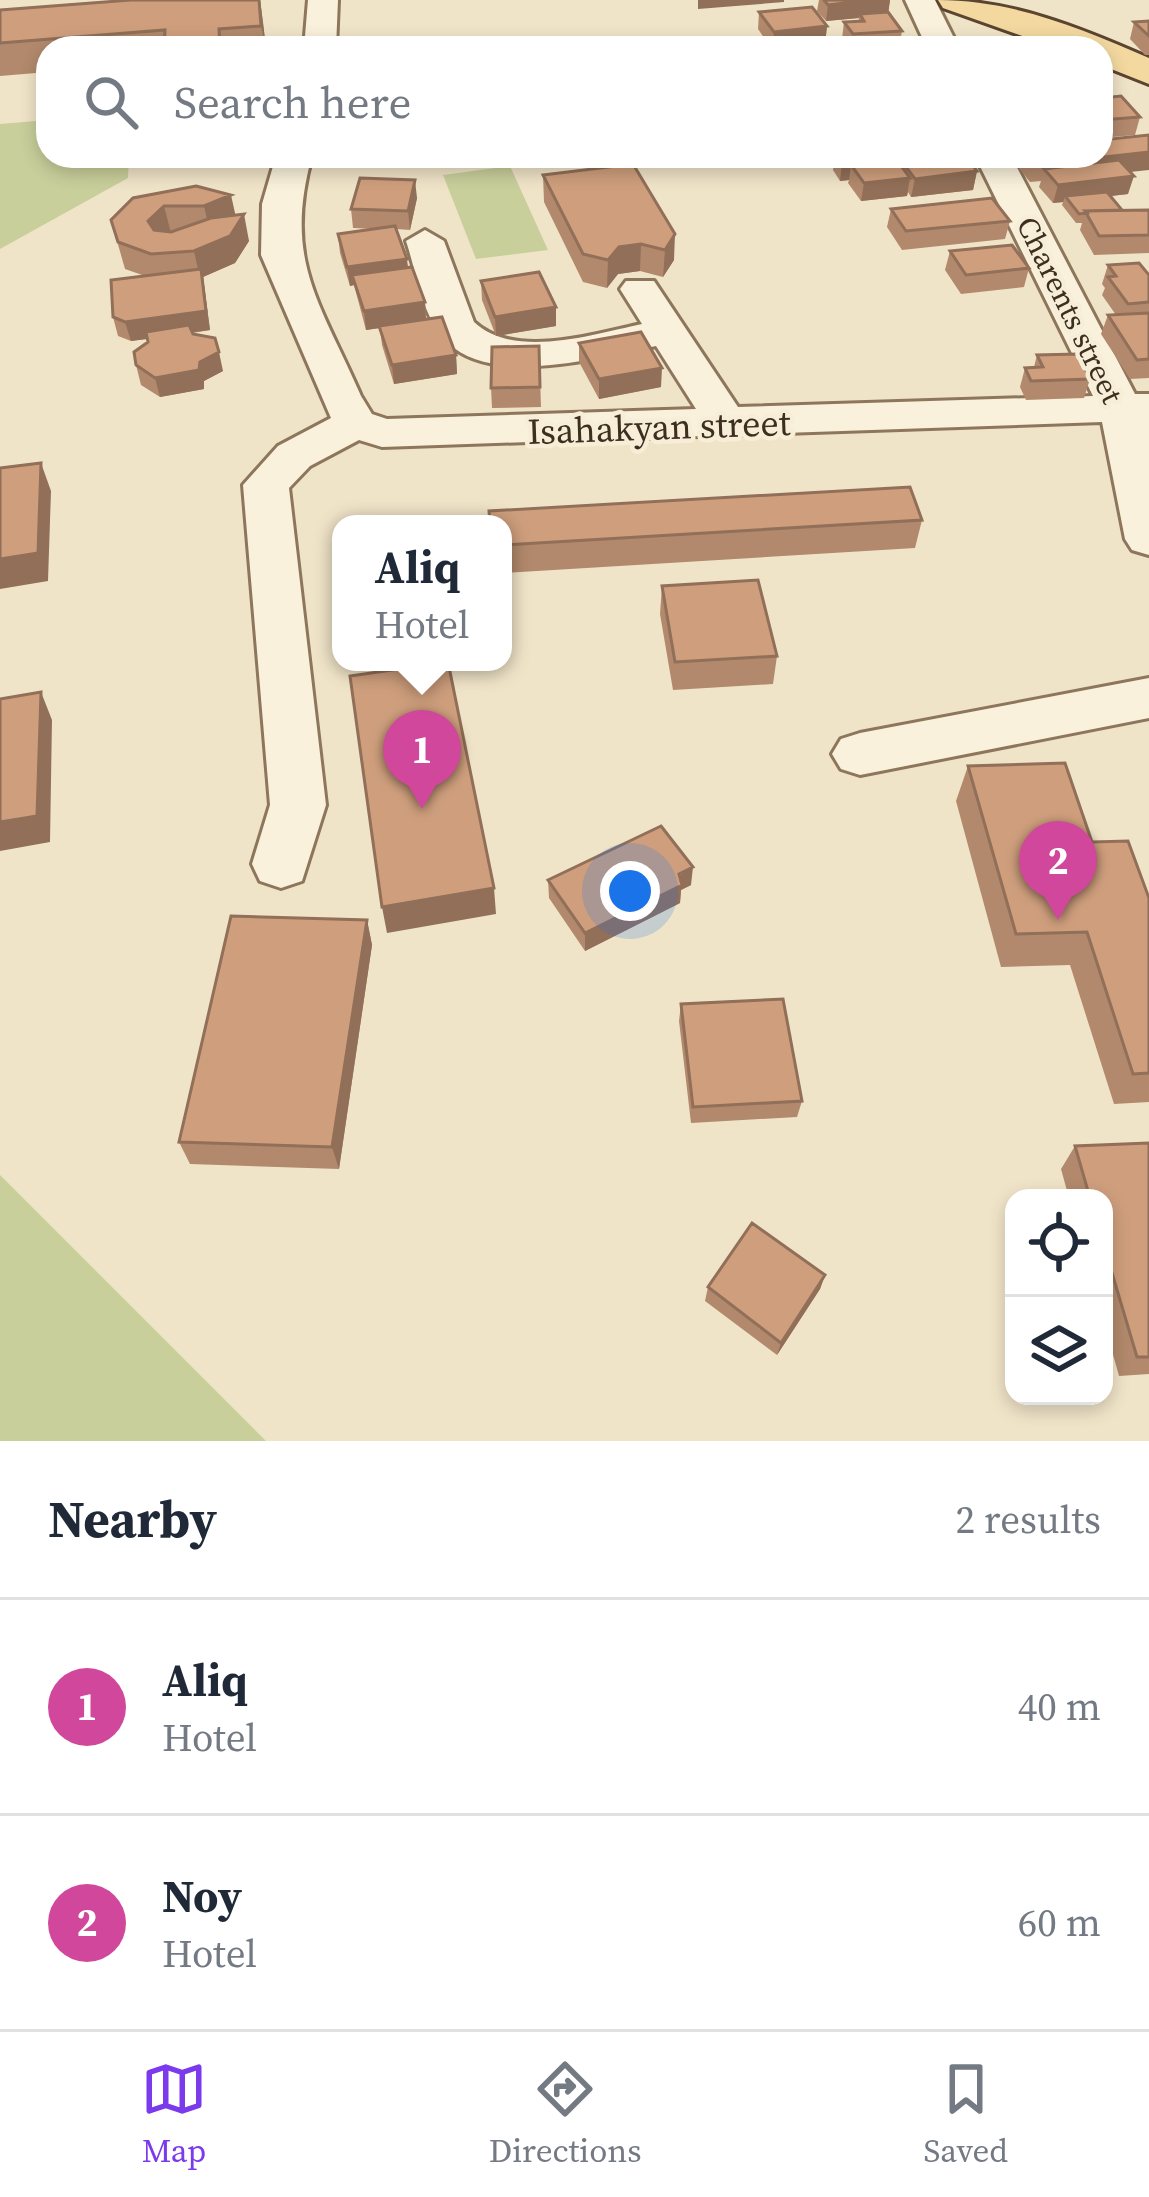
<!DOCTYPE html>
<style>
body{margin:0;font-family:"Source Serif 4",serif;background:#f6f6f7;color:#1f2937}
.controls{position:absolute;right:36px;bottom:36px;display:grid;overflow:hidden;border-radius:24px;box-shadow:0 6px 18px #0003}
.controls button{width:108px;height:108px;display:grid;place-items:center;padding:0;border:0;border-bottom:3px solid #e0e1e3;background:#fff;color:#1f2937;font:60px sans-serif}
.you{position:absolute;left:630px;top:891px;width:42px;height:42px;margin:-30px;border:9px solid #fff;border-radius:50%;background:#1a73e8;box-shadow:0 0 0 18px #1a73e833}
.badge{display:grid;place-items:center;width:78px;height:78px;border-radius:50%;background:#7c3aed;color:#fff;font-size:39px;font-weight:700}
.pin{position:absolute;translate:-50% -99px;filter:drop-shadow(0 3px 6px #0008)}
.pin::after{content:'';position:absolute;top:63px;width:42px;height:36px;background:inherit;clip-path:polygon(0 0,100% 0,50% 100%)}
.popup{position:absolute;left:332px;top:515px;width:180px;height:156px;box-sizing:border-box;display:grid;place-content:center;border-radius:24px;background:#fff;filter:drop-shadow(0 3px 9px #0005);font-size:39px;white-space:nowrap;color:#747a83}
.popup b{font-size:45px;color:#1f2937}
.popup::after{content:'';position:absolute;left:50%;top:100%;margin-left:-24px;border:24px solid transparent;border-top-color:#fff}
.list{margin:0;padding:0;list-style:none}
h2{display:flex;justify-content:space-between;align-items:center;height:156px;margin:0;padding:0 48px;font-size:51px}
h2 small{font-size:39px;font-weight:400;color:#747a83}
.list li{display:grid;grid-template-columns:78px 1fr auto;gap:36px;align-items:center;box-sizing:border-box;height:216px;padding:0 48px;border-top:3px solid #e0e1e3}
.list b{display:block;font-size:45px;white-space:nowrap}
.list p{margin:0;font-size:39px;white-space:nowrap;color:#747a83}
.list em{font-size:39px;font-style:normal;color:#747a83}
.icon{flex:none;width:66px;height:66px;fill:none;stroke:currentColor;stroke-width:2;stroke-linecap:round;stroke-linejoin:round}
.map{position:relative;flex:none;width:1149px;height:1441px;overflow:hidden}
.search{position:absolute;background:#fff;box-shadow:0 6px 18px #0003;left:36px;right:36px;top:36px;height:132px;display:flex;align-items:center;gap:30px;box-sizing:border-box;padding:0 42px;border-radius:36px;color:#747a83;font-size:45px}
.sheet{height:588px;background:#fff}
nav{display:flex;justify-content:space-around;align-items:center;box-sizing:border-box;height:168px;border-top:3px solid #e0e1e3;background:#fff;font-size:33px;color:#747a83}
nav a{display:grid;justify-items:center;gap:6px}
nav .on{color:#7c3aed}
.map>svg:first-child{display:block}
.green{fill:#c9cf9b}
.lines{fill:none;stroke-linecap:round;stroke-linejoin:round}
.minor-casing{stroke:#8d765c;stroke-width:6}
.major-casing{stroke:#5b4430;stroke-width:6}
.minor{fill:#faf1dc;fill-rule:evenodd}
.major{fill:#f3d9a0;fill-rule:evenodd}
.wall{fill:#b2896c}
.shaded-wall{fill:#916f58}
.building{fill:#cf9f7d;stroke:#916f58;stroke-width:3}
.labels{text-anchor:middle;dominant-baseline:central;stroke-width:9;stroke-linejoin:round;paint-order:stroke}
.far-street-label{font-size:30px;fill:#3d2e20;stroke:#f7eed8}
.street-label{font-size:36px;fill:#3d2e20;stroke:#f7eed8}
</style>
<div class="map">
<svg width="1149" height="1441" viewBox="0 0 1149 1441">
<rect width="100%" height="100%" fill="#f0e4c8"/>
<!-- green -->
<path class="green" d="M 48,120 L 48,156 L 129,156 L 128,178 L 0,249 L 0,124 Z
M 510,166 L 548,250 L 476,259 L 443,175 Z
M 0,1175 L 266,1441 L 0,1441 Z"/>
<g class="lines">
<!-- minor casing -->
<g class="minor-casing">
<path id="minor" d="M 308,0 L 338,0 L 336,48 L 304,48 Z
M 905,0 L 935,0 L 959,48 L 927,48 Z
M 276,156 L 312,156 C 283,261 320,302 361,396 L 372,414 L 387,419 L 696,409 L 656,346 C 601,357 494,387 448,343 C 422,318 417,274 406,241 L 425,230 L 444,241 L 474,322 C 514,360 594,334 642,324 L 620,289 L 626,281 L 654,281 L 738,407 L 1093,396 L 975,156 L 1011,156 L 1135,394 L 1149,394 L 1149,555 L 1132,550 L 1125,539 L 1102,422 L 382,447 L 359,440 L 310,466 L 289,488 L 326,805 L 302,881 L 281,888 L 260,881 L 252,864 L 270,805 L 243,485 L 278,446 L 331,418 L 261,255 L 262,204 Z
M 1149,678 L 1149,718 L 860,775 L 841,769 L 832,754 L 841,739 L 860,733 Z"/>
</g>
<!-- major casing -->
<g class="major-casing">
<path id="major" d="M 938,0 C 1012,0 1081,28 1149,58 L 1149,84 L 1101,65 L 1101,48 L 1056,48 L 943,8 Z"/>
</g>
<!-- minor -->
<use href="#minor" class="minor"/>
<!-- major -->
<use href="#major" class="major"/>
</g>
<!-- wall -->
<path class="wall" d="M 260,0 L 266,48 L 48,48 L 48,72 L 0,76 L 0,10 Z
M 819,0 L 890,0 L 888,13 L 902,31 L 899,48 L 848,48 L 842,39 L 844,22 L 858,21 L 859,18 L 826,21 L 817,11 Z
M 759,12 L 827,26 L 825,44 L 771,48 L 758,29 Z
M 1149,21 L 1149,55 L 1145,55 L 1130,39 L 1134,22 Z
M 1101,98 L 1140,117 L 1135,135 L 1101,138 Z
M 835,156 L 966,156 L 977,171 L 973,190 L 911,197 L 908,192 L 907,196 L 861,201 L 848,183 L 849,180 L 840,181 L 833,170 Z
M 1009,156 L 1101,156 L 1130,172 L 1128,194 L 1110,196 L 1122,210 L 1149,210 L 1149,253 L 1094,255 L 1080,230 L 1082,223 L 1076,223 L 1062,205 L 1063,202 L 1053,203 L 1039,187 L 1041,181 L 1030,182 Z
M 633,164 L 674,260 L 663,277 L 640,271 L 618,274 L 607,288 L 583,282 L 544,202 L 543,175 Z
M 196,186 L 235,215 L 249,241 L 235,263 L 203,277 L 210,330 L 192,333 L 223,371 L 204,381 L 204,389 L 160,397 L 141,385 L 136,365 L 148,342 L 148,339 L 131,341 L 118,336 L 113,317 L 145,276 L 125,269 L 111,220 Z
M 417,198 L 410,230 L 396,229 L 408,267 L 425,302 L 426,319 L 456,355 L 457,374 L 394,384 L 382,345 L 380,328 L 366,330 L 354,285 L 350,286 L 340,253 L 338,234 L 376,229 L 353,228 L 351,209 Z
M 891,209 L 1010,221 L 1005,239 L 902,250 L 887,227 Z
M 950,251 L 1029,268 L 1024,287 L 961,294 L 945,270 Z
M 1108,265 L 1149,275 L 1149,378 L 1130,379 L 1101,334 L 1108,315 L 1116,315 L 1102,295 L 1105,288 L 1102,284 Z
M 481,281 L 556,326 L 496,336 L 482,300 Z
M 579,343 L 661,387 L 599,399 L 579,362 Z
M 539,346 L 541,407 L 492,408 L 491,388 Z
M 1037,355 L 1090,379 L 1084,398 L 1026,400 L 1020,387 L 1025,368 L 1034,367 Z
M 922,520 L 915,548 L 503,573 L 503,524 Z
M 662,586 L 777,656 L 773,684 L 673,690 L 660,614 Z
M 968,766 L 1092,842 L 1149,898 L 1149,1102 L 1114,1104 L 1070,965 L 1001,967 L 956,801 Z
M 548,880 L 691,885 L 681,890 L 680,903 L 585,951 L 549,898 Z
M 367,920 L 372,945 L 339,1169 L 190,1164 L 179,1142 Z
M 681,1004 L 802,1101 L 797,1117 L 691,1123 L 679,1021 Z
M 1149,1143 L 1149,1374 L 1119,1376 L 1104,1322 L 1104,1198 L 1069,1198 L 1061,1169 L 1075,1146 Z
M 825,1275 L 820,1289 L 777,1355 L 705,1301 L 708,1287 Z"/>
<!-- shaded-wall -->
<path class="shaded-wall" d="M 260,0 L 263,22 L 266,48 L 261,26 Z
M 698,0 L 784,0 L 784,2 L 698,9 Z
M 870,0 L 890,0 L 888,15 L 860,14 L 859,18 L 826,21 L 828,5 Z
M 827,26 L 825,44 L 772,48 L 774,32 Z
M 1149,152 L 1149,170 L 1073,178 L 1078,160 Z
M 898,156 L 894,175 L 851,165 L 849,180 L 840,181 L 842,163 Z
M 977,171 L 973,190 L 911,197 L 915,179 Z
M 1134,176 L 1128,194 L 1069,201 L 1065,196 L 1063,202 L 1053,203 L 1058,185 Z
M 910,178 L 907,196 L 861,201 L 864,183 Z
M 415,180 L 417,198 L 410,230 L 408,211 Z
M 231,195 L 237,222 L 210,232 L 204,206 Z
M 164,206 L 171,233 L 155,248 L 148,221 Z
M 244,214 L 249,241 L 235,263 L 203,277 L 210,330 L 131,341 L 125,322 L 200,278 L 194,251 Z
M 675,234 L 674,260 L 663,277 L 665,250 Z
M 641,244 L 640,271 L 618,274 L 607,288 L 608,260 L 619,247 Z
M 407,259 L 409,277 L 352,275 L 354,285 L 350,286 L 347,267 Z
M 425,302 L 426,321 L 366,330 L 364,311 Z
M 556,307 L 556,326 L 496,336 L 495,317 Z
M 219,352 L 223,371 L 204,381 L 204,389 L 160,397 L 155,378 L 200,362 Z
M 456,355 L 457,374 L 394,384 L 392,365 Z
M 662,368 L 661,387 L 599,399 L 599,379 Z
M 41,463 L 51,491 L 48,581 L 0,589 L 0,559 Z
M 41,692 L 52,720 L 50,842 L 0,851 L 0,822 Z
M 693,867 L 691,885 L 681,890 L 680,903 L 585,951 L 585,933 Z
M 494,888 L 496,914 L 387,933 L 382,907 Z
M 367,920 L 372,945 L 339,1169 L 332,1147 Z
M 825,1275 L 820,1289 L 777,1355 L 781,1343 Z"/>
<!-- building -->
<path class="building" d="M 131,0 L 259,0 L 261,26 L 219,29 L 220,48 L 164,48 L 165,30 L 0,43 L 0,10 Z
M 824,0 L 870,0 L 828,5 Z
M 812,7 L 827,26 L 774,32 L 759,12 Z
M 888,12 L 902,31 L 853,34 L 844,22 L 864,21 L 860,14 Z
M 1149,21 L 1149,36 L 1134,22 Z
M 1048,45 L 1051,48 L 986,48 Z
M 1121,96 L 1140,117 L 1101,120 L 1101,98 Z
M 1149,135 L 1149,152 L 1078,160 L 1074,156 L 1101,156 L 1101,140 Z
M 838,156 L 966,156 L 977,171 L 915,179 L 898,156 L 842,163 Z
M 1028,156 L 1069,156 L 1072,160 L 1035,164 Z
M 897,160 L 910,178 L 864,183 L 851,165 Z
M 1119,160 L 1134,176 L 1058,185 L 1044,169 Z
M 633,164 L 675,234 L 665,250 L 641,244 L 619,247 L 608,260 L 583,254 L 543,175 Z
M 360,178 L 415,180 L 408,211 L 351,209 Z
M 196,186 L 231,195 L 204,206 L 164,206 L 148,221 L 154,230 L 171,232 L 211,218 L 244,214 L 230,236 L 194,251 L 151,254 L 118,242 L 111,220 L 133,198 Z
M 1107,192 L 1122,210 L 1085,211 L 1087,213 L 1079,214 L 1065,196 Z
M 992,198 L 1010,221 L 906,231 L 891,209 Z
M 1149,210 L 1149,235 L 1099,236 L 1085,211 Z
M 395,226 L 407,259 L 347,267 L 338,234 Z
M 1012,245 L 1029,268 L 966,275 L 950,251 Z
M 1139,263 L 1149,275 L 1149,302 L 1128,304 L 1108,277 L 1116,276 L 1108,265 Z
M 412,267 L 425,302 L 364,311 L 352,275 Z
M 201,269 L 206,311 L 125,322 L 113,317 L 111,280 Z
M 539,272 L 556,307 L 495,317 L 481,281 Z
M 1149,313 L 1149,359 L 1137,360 L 1108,315 Z
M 442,317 L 456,355 L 392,365 L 379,326 Z
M 189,325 L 193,334 L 215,338 L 219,352 L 200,362 L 199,370 L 155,378 L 136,365 L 134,352 L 148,342 L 146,332 Z
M 641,332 L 662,368 L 599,379 L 579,343 Z
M 539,346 L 540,387 L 491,388 L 492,347 Z
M 1078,354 L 1090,379 L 1031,381 L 1025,368 L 1043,367 L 1037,355 Z
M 41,463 L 38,553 L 0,559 L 0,468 Z
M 910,487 L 922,520 L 503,545 L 503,524 L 490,524 L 489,511 Z
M 758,580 L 777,656 L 675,662 L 662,586 Z
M 448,662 L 494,888 L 382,907 L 350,676 Z
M 41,692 L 37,816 L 0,822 L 0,699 Z
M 1065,763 L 1092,842 L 1128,841 L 1149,898 L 1149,1073 L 1133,1074 L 1087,932 L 1016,934 L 968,766 Z
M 661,826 L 693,867 L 679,874 L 682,885 L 585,933 L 548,880 Z
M 231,916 L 367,920 L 332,1147 L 179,1142 Z
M 783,999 L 802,1101 L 693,1107 L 681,1004 Z
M 1149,1143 L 1149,1357 L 1137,1357 L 1104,1246 L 1104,1198 L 1090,1198 L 1075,1146 Z
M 752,1223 L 825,1275 L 781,1343 L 708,1287 Z"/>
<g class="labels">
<!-- far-street labels -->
<g class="far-street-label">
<text transform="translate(1070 310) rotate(64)">Charents street</text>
</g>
<!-- street labels -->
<g class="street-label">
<text transform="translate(659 427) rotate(-2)">Isahakyan street</text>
</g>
</g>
</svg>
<div class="controls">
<button><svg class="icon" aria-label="locate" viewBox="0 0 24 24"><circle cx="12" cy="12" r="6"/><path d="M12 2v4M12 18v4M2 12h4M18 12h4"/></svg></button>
<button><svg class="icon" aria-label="layers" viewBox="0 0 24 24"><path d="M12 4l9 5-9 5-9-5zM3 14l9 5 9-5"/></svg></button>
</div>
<div class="you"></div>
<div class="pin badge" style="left:422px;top:809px;background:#d1479c">1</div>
<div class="popup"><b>Aliq</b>Hotel</div>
<div class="pin badge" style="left:1058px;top:920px;background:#d1479c">2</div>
<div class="search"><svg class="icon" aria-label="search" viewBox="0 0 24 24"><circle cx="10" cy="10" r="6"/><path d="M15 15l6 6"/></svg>Search here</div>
</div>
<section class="sheet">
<h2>Nearby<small>2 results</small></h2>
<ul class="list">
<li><span class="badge" style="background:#d1479c">1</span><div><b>Aliq</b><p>Hotel</p></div><em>40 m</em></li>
<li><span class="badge" style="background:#d1479c">2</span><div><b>Noy</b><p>Hotel</p></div><em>60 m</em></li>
</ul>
</section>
<nav>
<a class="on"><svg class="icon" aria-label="map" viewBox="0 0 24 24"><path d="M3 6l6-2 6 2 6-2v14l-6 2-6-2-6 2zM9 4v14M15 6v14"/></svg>Map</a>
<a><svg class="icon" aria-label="directions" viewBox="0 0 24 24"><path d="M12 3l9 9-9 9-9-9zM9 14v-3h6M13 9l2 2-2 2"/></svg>Directions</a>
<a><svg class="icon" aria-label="saved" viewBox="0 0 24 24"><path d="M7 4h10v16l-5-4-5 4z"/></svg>Saved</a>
</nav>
